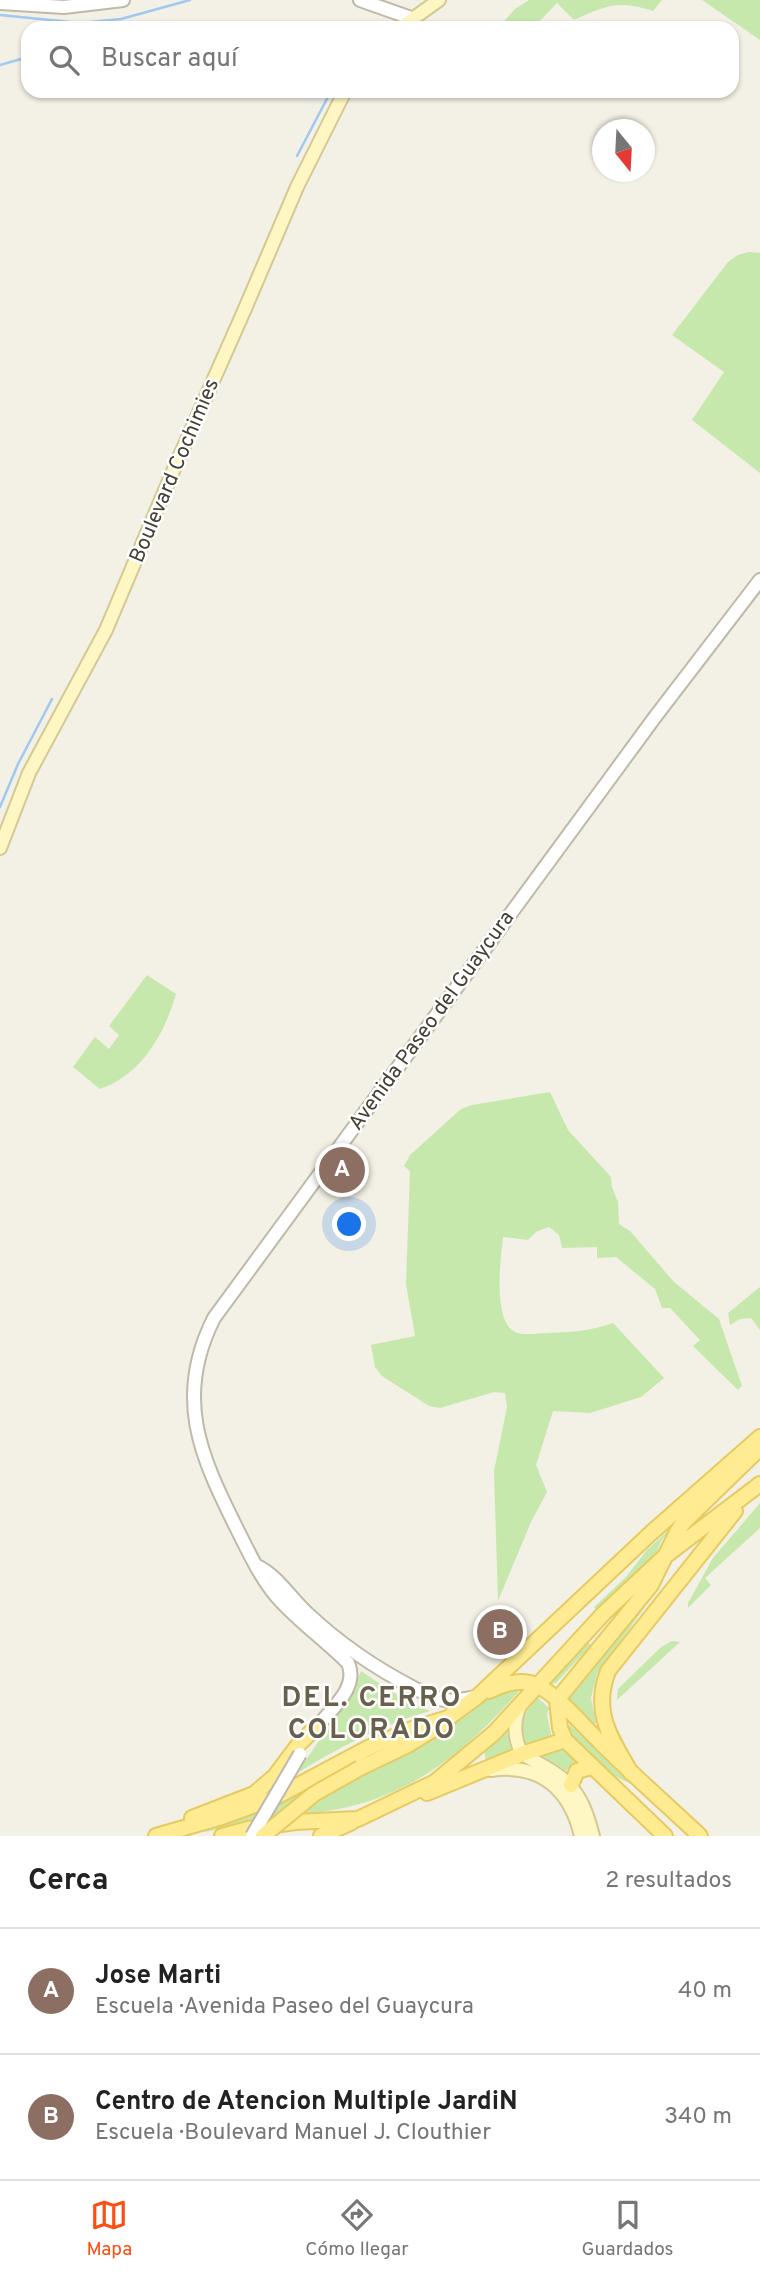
<!DOCTYPE html>
<html lang="es">
<meta charset="utf-8">
<style>
body{margin:0;font-family:Overpass,sans-serif;background:#f2f2f2;color:#222}
.compass{position:absolute;left:592px;top:119px;width:63px;height:63px;border-radius:50%;background:#fff;box-shadow:0 2px 5px #0004;rotate:162deg}
.you{position:absolute;left:350px;top:1225px;width:24px;height:24px;margin:-18px;border:5px solid #fff;border-radius:50%;background:#1a73e8;box-shadow:0 0 0 10px #1a73e833}
.badge{display:grid;place-items:center;width:46px;height:46px;border-radius:50%;background:#fd4e12;color:#fff;font-size:23px;font-weight:700}
.pin{position:absolute;translate:-50% -50%;border:4px solid #fff;box-shadow:0 2px 7px #0006}
.list{margin:0;padding:0;list-style:none}
h2{display:flex;justify-content:space-between;align-items:center;height:91px;margin:0;padding:0 28px;font-size:30px}
h2 small{font-size:23px;font-weight:400;color:#767676}
.list li{display:grid;grid-template-columns:46px 1fr auto;gap:21px;align-items:center;box-sizing:border-box;height:126px;padding:0 28px;border-top:2px solid #e0e0e0}
.list b{display:block;font-size:26px;white-space:nowrap}
.list p{margin:0;font-size:23px;white-space:nowrap;color:#767676}
.list em{font-size:23px;font-style:normal;color:#767676}
.icon{flex:none;width:38px;height:38px;fill:none;stroke:currentColor;stroke-width:2;stroke-linecap:round;stroke-linejoin:round}
.map{position:relative;flex:none;width:760px;height:1836px;overflow:hidden}
.search{position:absolute;background:#fff;box-shadow:0 2px 5px #0004;left:21px;right:21px;top:21px;height:77px;display:flex;align-items:center;gap:18px;box-sizing:border-box;padding:0 24px;border-radius:21px;color:#767676;font-size:26px}
.sheet{height:343px;background:#fff}
nav{display:flex;justify-content:space-around;align-items:center;box-sizing:border-box;height:98px;border-top:2px solid #e0e0e0;background:#fff;font-size:19px;color:#767676}
nav a{display:grid;justify-items:center;gap:4px}
nav .on{color:#fd4e12}
.map>svg:first-child{display:block}
.green{fill:#c7e8ad}
.lines{fill:none;stroke-linecap:round;stroke-linejoin:round}
.stream{stroke:#a0c8f1;stroke-width:2.5}
.tertiary-casing{stroke:#beb9a8;stroke-width:16}
.secondary-casing{stroke:#d4c994;stroke-width:16}
.primary-casing{stroke:#e5cb61;stroke-width:18}
.tertiary{stroke:#fff;stroke-width:12}
.secondary{stroke:#fff7c3;stroke-width:12}
.primary{stroke:#ffeb92;stroke-width:14}
.tertiary-bridge-casing{stroke:#beb9a8;stroke-width:16;stroke-linecap:butt}
.primary-bridge-casing{stroke:#e5cb61;stroke-width:18;stroke-linecap:butt}
.tertiary-bridge{stroke:#fff;stroke-width:12}
.primary-bridge{stroke:#ffeb92;stroke-width:14}
.labels{text-anchor:middle;dominant-baseline:central;stroke-width:5;stroke-linejoin:round;paint-order:stroke}
.street-label{font-size:21px;fill:#454035;stroke:#fff}
.district-label{font-size:28px;font-weight:bold;letter-spacing:2px;fill:#68604c;stroke:#fff}
</style>
<div class="map">
<svg width="760" height="1836" viewBox="0 0 760 1836">
<rect width="100%" height="100%" fill="#f3f0e5"/>
<!-- green -->
<path class="green" d="M 529,0 L 662,0 L 653,11 C 617,0 608,5 574,20 L 557,3 L 533,28 L 498,28 L 515,9 Z
M 702,0 L 760,0 L 760,40 Z
M 749,252 L 760,253 L 760,473 L 692,420 L 724,372 L 672,335 L 728,262 L 738,255 Z
M 147,975 L 176,994 C 164,1035 142,1074 100,1089 L 73,1067 L 95,1037 L 109,1049 L 119,1035 L 109,1026 Z
M 550,1092 L 568,1130 L 611,1177 L 612,1187 L 618,1202 L 619,1224 L 630,1231 L 674,1282 L 719,1319 L 742,1386 L 738,1390 L 693,1346 L 700,1340 L 670,1308 L 662,1308 L 655,1289 L 616,1257 L 597,1258 L 597,1247 L 562,1248 L 559,1235 L 549,1227 L 536,1232 L 528,1240 L 503,1237 C 501,1258 492,1320 515,1332 C 525,1336 538,1333 548,1333 C 573,1332 590,1331 613,1323 L 664,1378 L 641,1397 L 590,1413 L 553,1411 L 536,1465 L 547,1492 L 531,1522 L 498,1601 L 494,1471 L 507,1407 L 505,1393 L 494,1392 L 440,1408 L 429,1406 L 382,1376 L 375,1367 L 371,1345 L 415,1336 L 406,1284 L 410,1171 L 404,1166 L 410,1155 L 461,1109 L 472,1105 Z
M 760,1287 L 760,1330 L 751,1318 L 740,1319 L 730,1325 L 728,1313 Z
M 760,1503 L 760,1528 L 705,1578 L 711,1585 L 688,1608 L 688,1603 L 713,1558 Z
M 671,1528 L 661,1541 L 655,1556 L 597,1611 L 594,1607 L 626,1577 L 647,1550 Z
M 647,1604 L 597,1674 L 591,1698 L 596,1723 L 589,1726 L 568,1703 L 570,1691 Z
M 672,1641 L 680,1642 L 617,1700 L 618,1689 L 661,1647 Z
M 588,1643 L 591,1645 L 556,1683 L 552,1684 L 551,1680 Z
M 361,1671 L 392,1692 L 430,1711 C 381,1725 339,1747 296,1774 L 353,1692 Z
M 523,1687 C 475,1740 433,1781 363,1803 C 343,1809 321,1812 300,1815 L 330,1791 L 427,1740 L 493,1695 L 504,1690 Z
M 537,1697 L 549,1708 L 547,1715 L 552,1738 L 527,1747 C 514,1727 524,1714 537,1697 Z
M 570,1725 L 631,1784 L 611,1774 L 570,1733 L 566,1727 Z
M 506,1727 L 512,1754 L 486,1764 L 484,1749 Z
M 551,1748 L 563,1748 L 576,1762 L 566,1771 L 538,1754 Z
M 308,1788 L 276,1820 L 204,1832 Z"/>
<g class="lines">
<!-- stream -->
<path class="stream" d="M 0,15 L 80,23
M 73,28 L 80,23 L 121,19 L 190,0
M 0,65 L 28,57
M 297,156 L 331,91
M 0,807 L 18,764 L 52,699"/>
<!-- tertiary casing -->
<g class="tertiary-casing">
<path id="tertiary" d="M 360,0 L 411,18
M 0,3 L 64,7 L 123,0
M 257,1566 C 278,1576 291,1599 308,1614 C 340,1644 375,1668 414,1688 C 424,1693 433,1698 444,1700 C 455,1702 465,1699 476,1697
M 313,1733 C 326,1712 360,1690 348,1663 C 325,1640 298,1621 277,1597 C 260,1577 248,1551 236,1527 C 200,1455 174,1397 214,1318 L 655,717 L 760,580"/>
</g>
<!-- secondary casing -->
<g class="secondary-casing">
<path id="secondary" d="M 400,28 L 439,0
M 0,848 L 29,773 L 106,630 L 174,469 L 244,311 L 297,187 L 345,91
M 520,1706 C 513,1721 514,1739 522,1754 C 566,1778 580,1785 593,1836
M 491,1770 C 540,1763 570,1789 581,1836"/>
</g>
<!-- primary casing -->
<g class="primary-casing">
<path id="primary" d="M 489,1691 C 503,1684 521,1678 536,1685 C 556,1693 584,1727 601,1743 C 633,1775 667,1805 700,1836
M 360,1768 L 406,1746 L 442,1724
M 631,1773 C 611,1738 592,1713 608,1671 L 735,1511
M 571,1785 L 577,1771 L 591,1767
M 427,1793 L 522,1754 L 565,1740
M 192,1818 L 254,1794 L 275,1776 L 299,1744 L 317,1726
M 156,1836 L 222,1817 L 274,1798 L 368,1748 L 412,1729 L 448,1718 L 478,1696 L 651,1533 L 760,1437
M 222,1836 L 248,1829 L 295,1822 L 358,1819 L 435,1782 L 494,1733 L 604,1613 L 664,1557 L 760,1484
M 321,1836 L 352,1822
M 665,1836 L 565,1740 L 560,1728 L 557,1700 L 651,1585 L 677,1532 L 683,1523 L 758,1450"/>
</g>
<!-- tertiary -->
<use href="#tertiary" class="tertiary"/>
<!-- secondary -->
<use href="#secondary" class="secondary"/>
<!-- primary -->
<use href="#primary" class="primary"/>
<!-- tertiary-bridge casing -->
<g class="tertiary-bridge-casing">
<path id="tertiary-bridge" d="M 252,1836 L 300,1754"/>
</g>
<!-- primary-bridge casing -->
<g class="primary-bridge-casing">
<path id="primary-bridge" d="M 263,1836 L 314,1794 L 360,1768"/>
</g>
<!-- tertiary-bridge -->
<use href="#tertiary-bridge" class="tertiary-bridge"/>
<!-- primary-bridge -->
<use href="#primary-bridge" class="primary-bridge"/>
</g>
<g class="labels">
<!-- street labels -->
<g class="street-label">
<text transform="translate(175 471) rotate(-67)">Boulevard Cochimies</text>
<text transform="translate(432 1021) rotate(-54)">Avenida Paseo del Guaycura</text>
</g>
<!-- district labels -->
<g class="district-label">
<text x="372" y="1699">DEL. CERRO<tspan x="372" dy="32">COLORADO</tspan></text>
</g>
</g>
</svg>
<svg class="compass" viewBox="-18 -18 36 36"><path d="M0-13l5 13h-10z" fill="#e53935"/><path d="M0 13l5-13h-10z" fill="#767676"/></svg>
<div class="you"></div>
<div class="pin badge" style="left:342px;top:1170px;background:#8d6e63">A</div>
<div class="pin badge" style="left:500px;top:1632px;background:#8d6e63">B</div>
<div class="search"><svg class="icon" aria-label="search" viewBox="0 0 24 24"><circle cx="10" cy="10" r="6"/><path d="M15 15l6 6"/></svg>Buscar aquí</div>
</div>
<section class="sheet">
<h2>Cerca<small>2 resultados</small></h2>
<ul class="list">
<li><span class="badge" style="background:#8d6e63">A</span><div><b>Jose Marti</b><p>Escuela · Avenida Paseo del Guaycura</p></div><em>40 m</em></li>
<li><span class="badge" style="background:#8d6e63">B</span><div><b>Centro de Atencion Multiple JardiN</b><p>Escuela · Boulevard Manuel J. Clouthier</p></div><em>340 m</em></li>
</ul>
</section>
<nav>
<a class="on"><svg class="icon" aria-label="map" viewBox="0 0 24 24"><path d="M3 6l6-2 6 2 6-2v14l-6 2-6-2-6 2zM9 4v14M15 6v14"/></svg>Mapa</a>
<a><svg class="icon" aria-label="directions" viewBox="0 0 24 24"><path d="M12 3l9 9-9 9-9-9zM9 14v-3h6M13 9l2 2-2 2"/></svg>Cómo llegar</a>
<a><svg class="icon" aria-label="saved" viewBox="0 0 24 24"><path d="M7 4h10v16l-5-4-5 4z"/></svg>Guardados</a>
</nav>
